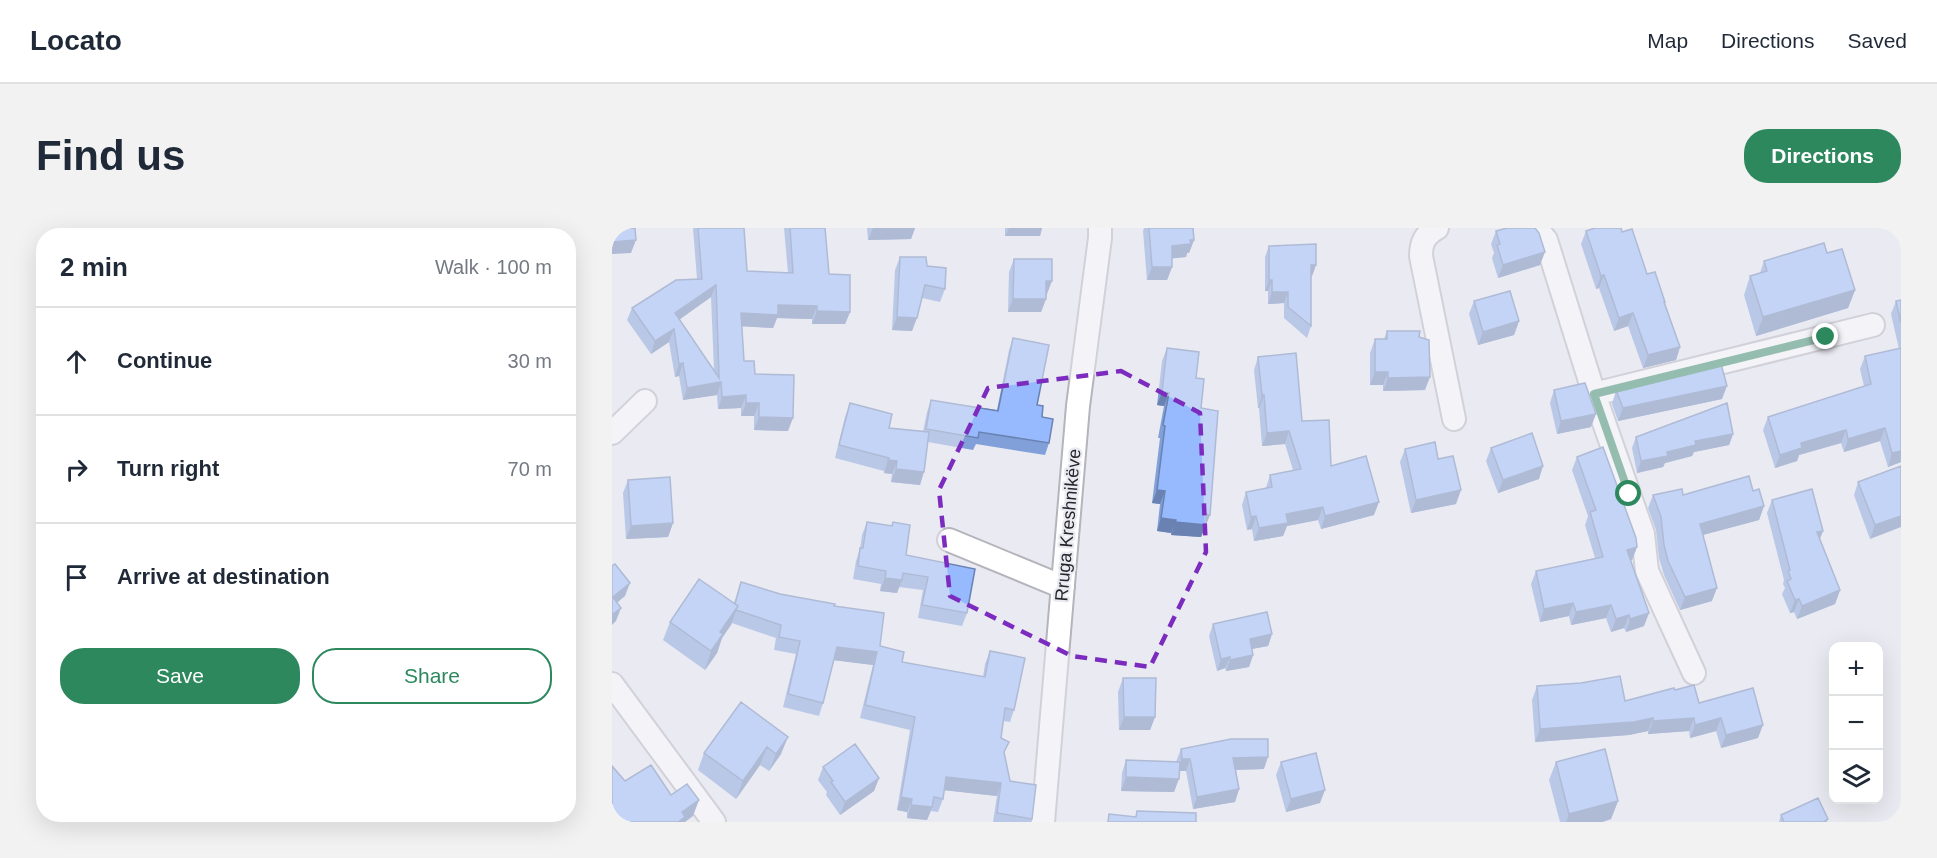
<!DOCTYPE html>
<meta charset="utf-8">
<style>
body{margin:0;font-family:Arial,sans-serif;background:#f2f2f3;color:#1f2937}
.controls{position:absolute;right:18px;bottom:18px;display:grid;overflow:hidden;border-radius:12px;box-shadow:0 6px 24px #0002}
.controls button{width:54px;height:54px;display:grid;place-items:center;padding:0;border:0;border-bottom:2px solid #e0e1e3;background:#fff;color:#1f2937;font:30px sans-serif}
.stop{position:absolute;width:18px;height:18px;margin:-14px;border:4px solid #2d885e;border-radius:50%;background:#fff}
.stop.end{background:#2d885e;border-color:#fff;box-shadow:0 2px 6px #0008}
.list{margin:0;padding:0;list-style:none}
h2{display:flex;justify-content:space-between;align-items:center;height:78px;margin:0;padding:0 24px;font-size:26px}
h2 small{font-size:20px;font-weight:400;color:#747a83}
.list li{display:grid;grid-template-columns:39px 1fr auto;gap:18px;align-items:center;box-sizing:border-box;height:108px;padding:0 24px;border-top:2px solid #e0e1e3}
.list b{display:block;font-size:22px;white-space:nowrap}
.list em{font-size:20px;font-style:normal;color:#747a83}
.actions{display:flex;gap:12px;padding:18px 24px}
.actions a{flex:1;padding:14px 0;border:2px solid #2d885e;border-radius:24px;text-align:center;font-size:21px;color:#2d885e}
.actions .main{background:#2d885e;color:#fff}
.icon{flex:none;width:33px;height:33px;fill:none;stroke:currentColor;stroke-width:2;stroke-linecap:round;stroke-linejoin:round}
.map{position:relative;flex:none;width:1289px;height:594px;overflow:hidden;border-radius:24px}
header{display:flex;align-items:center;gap:36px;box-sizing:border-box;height:84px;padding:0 30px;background:#fff;border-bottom:2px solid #e0e1e3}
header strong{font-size:28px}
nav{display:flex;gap:33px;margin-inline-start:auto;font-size:21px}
.intro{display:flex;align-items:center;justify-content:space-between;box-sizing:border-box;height:144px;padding:0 36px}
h1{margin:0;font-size:42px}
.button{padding:15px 27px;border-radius:24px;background:#2d885e;color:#fff;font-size:21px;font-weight:700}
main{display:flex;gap:36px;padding:0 36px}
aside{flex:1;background:#fff;border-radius:24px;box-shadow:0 6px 24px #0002}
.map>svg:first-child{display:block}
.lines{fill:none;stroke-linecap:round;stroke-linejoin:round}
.minor-casing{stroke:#b5b4bc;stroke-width:26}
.minor{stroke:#fff;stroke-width:22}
.wall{fill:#81a0da;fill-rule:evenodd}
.shaded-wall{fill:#6982b1}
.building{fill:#96bafd;stroke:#6982b1;stroke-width:1.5;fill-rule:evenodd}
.route{stroke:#2d885e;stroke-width:8}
.marked{fill:none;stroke:#7b2cbf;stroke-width:4.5;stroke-dasharray:12 8;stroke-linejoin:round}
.labels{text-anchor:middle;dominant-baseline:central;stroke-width:4.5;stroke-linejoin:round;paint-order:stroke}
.street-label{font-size:18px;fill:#252528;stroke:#eaeaf2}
</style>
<header>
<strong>Locato</strong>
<nav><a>Map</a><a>Directions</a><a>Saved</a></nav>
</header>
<div class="intro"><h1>Find us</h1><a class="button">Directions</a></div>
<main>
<aside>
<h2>2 min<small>Walk · 100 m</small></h2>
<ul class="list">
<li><svg class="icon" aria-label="ahead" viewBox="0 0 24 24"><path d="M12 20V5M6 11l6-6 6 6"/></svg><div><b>Continue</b></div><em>30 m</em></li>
<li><svg class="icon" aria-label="right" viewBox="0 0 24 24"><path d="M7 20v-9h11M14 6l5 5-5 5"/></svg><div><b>Turn right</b></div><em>70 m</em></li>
<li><svg class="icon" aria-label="arrive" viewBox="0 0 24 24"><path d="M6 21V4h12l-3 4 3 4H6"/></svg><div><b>Arrive at destination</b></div></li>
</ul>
<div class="actions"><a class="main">Save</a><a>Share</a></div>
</aside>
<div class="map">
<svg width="1289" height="594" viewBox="0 0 1289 594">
<rect width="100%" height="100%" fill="#eaeaf2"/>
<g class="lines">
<!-- minor casing -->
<g class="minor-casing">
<path id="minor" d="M 825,0 C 813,7 809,14 809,28 L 842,191
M 924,0 L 934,12 L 982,166 L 1261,97
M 982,166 L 1031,306 L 1035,343 L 1082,445
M 0,205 L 33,173
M 337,312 L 451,359
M 0,456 L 102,594
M 431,594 L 466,178 L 488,10 L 488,0"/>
</g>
<!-- minor -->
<use href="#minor" class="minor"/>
</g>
<!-- wall -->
<path class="wall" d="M 81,0 L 132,0 L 135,43 L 176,45 L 172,0 L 213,0 L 217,46 L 238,84 L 233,96 L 200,96 L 200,91 L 165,90 L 161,100 L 130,98 L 132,133 L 143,146 L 176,203 L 142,202 L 142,188 L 129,188 L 129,180 L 106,181 L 105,167 L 71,172 L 67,148 L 63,149 L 57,114 L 39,126 L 15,92 L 20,80 L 85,51 ZM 99,69 L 102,142 L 67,92 Z
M 255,0 L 303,0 L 299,11 L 256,12 Z
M 393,0 L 430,0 L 428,8 L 393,8 Z
M 532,0 L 581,0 L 582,12 L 577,25 L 575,25 L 574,29 L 560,30 L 560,39 L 555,52 L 535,52 L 531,3 Z
M 884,3 L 928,37 L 886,50 L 880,30 L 882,25 L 879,16 Z
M 974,3 L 1010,4 L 1053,76 L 1068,119 L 1064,132 L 1031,140 L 1016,98 L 1002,103 L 987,60 L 984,61 L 969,16 Z
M 657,18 L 704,37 L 700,48 L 699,48 L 699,98 L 695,110 L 672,90 L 672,75 L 656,76 L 656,63 L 653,63 L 653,29 Z
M 1215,25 L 1243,62 L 1236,80 L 1144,108 L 1132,67 L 1138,48 L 1148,45 L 1152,33 Z
M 288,29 L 315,38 L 333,61 L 328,74 L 310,70 L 300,103 L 280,102 L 283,42 Z
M 402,31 L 435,66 L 434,71 L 429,84 L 396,84 L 397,44 Z
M 1289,72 L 1289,234 L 1276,239 L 1268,213 L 1232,224 L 1229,215 L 1187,227 L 1185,233 L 1163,240 L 1151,202 L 1156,189 L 1252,158 L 1248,141 L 1253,128 L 1287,121 L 1279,86 L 1284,73 Z
M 862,73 L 907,93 L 902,107 L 866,117 L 857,86 Z
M 775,103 L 807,109 L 813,162 L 771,163 L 771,157 L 758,157 L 758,125 L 763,111 L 772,111 Z
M 401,110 L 430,189 L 437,215 L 433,227 L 364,216 L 361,222 L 316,214 L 308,257 L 279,254 L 280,246 L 272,245 L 272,243 L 223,230 L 233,189 L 238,175 L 277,200 L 311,204 L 315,184 L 319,172 L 385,182 L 397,122 Z
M 555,120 L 584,150 L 589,180 L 598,287 L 589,309 L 559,307 L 559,305 L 545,303 L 548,276 L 540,275 L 548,210 L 546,210 L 552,178 L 545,177 L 550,133 Z
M 646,129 L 690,193 L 719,238 L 762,287 L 709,301 L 706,292 L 675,298 L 671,308 L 642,313 L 640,301 L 635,302 L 630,277 L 634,264 L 654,260 L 658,247 L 681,242 L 673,216 L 650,218 L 647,180 L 646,180 L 642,142 Z
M 942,162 L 979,199 L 945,206 L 938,175 Z
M 1004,162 L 1110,171 L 1006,193 L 1000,176 Z
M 1121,206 L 1117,217 L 1082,224 L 1080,228 L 1053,235 L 1051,239 L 1025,245 L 1020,220 L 1024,209 Z
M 879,220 L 927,251 L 886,265 L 874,233 Z
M 793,221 L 826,231 L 844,276 L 799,285 L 788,234 Z
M 965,229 L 1025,319 L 1020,332 L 1019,332 L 1032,398 L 1014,404 L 1012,400 L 999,404 L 994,390 L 959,397 L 957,388 L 928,394 L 919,356 L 924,343 L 983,330 L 973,297 L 976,288 L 960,242 Z
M 1289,238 L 1258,311 L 1242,267 L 1246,254 Z
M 16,252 L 61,295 L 56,309 L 14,311 L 11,265 Z
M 1141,263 L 1152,278 L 1147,292 L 1091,307 L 1100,373 L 1068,382 L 1052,347 L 1047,330 L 1044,302 L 1036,280 L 1041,267 L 1071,267 Z
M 1160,272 L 1208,311 L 1228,362 L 1223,376 L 1185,391 L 1182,384 L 1178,385 L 1170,366 L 1173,360 L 1171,356 L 1172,352 L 1155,285 Z
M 255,294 L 279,298 L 281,294 L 294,327 L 355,385 L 350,398 L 306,390 L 311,362 L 287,359 L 285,365 L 268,363 L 269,356 L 241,351 L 244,333 L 248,321 L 250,307 Z
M 129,354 L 168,366 L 222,378 L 268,418 L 290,434 L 371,449 L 373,436 L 378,423 L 402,482 L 398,494 L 391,493 L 389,510 L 398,553 L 420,591 L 419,594 L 381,594 L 385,568 L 332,562 L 331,571 L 326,584 L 319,583 L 315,592 L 295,590 L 295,584 L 285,582 L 298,502 L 248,490 L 261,437 L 222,432 L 211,475 L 207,488 L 171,479 L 184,426 L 162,422 L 164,410 L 120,395 L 110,410 L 105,425 L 93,442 L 51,412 L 58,394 L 122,375 Z
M 601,396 L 660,406 L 656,418 L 640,421 L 641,427 L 637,439 L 614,443 L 613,440 L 605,443 L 597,408 Z
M 511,450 L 543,489 L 538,502 L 507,502 L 506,464 Z
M 925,458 L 1013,473 L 1063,462 L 1087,475 L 1146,510 L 1109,520 L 1104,503 L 1078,510 L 1077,503 L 1036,506 L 1036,503 L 1017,507 L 923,514 L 920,472 Z
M 129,474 L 169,526 L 157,543 L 148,537 L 124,571 L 86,542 L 92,525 Z
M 569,521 L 652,541 L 624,542 L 627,561 L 623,574 L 581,581 L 574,543 L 568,543 L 562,564 L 509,563 L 510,545 L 514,532 L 564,534 Z
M 669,534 L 708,575 L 674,584 L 664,547 Z
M 944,534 L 1006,573 L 999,591 L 990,594 L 948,594 L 937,552 Z
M 211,539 L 267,550 L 262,563 L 228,587 L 214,567 L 215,564 L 206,552 Z
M 1169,587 L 1216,591 L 1215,594 L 1167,594 Z"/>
<!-- shaded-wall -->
<path class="shaded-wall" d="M 261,0 L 303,0 L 299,11 L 256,12 Z
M 397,0 L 430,0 L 428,8 L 393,8 Z
M 24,12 L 19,25 L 0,26 L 0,14 Z
M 578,12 L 582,12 L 577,25 L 575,25 L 574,29 L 555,31 L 560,18 Z
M 933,24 L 928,37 L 886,50 L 891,37 Z
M 699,37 L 704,37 L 700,48 L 695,48 Z
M 540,39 L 560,39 L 555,52 L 535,52 Z
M 992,47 L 987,60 L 984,61 L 989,48 Z
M 657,52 L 660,52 L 656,63 L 653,63 Z
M 434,53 L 440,53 L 435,66 L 430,66 Z
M 104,57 L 99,69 L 58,98 L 63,85 Z
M 1243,62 L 1236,80 L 1144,108 L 1151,89 Z
M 660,64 L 676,64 L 672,75 L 656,76 Z
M 401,71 L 434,71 L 429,84 L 396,84 Z
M 166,77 L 205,78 L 200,91 L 165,90 L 161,100 L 124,98 L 129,85 Z
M 205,83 L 238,84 L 233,96 L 200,96 Z
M 1021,85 L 1016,98 L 1002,103 L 1007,90 Z
M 285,89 L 305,90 L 300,103 L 280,102 Z
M 907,93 L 902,107 L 866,117 L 871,104 Z
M 62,101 L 57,114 L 39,126 L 43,113 Z
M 1068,119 L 1064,132 L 1031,140 L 1036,127 Z
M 71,135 L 67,148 L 63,149 L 67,136 Z
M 763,144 L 776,144 L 771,157 L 758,157 Z
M 818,149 L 813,162 L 771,163 L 776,150 Z
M 109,154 L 105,167 L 71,172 L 75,160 Z
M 1115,158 L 1110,171 L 1006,193 L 1011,180 Z
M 550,164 L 557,165 L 552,178 L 545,177 Z
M 134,167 L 129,180 L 106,181 L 110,169 Z
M 650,167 L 652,167 L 647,180 L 646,180 Z
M 134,175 L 147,175 L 142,188 L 129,188 Z
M 984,186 L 979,199 L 945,206 L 949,193 Z
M 147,189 L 181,190 L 176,203 L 142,202 Z
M 1273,200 L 1268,213 L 1232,224 L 1236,211 Z
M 1234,202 L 1229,215 L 1187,227 L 1185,233 L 1163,240 L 1168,227 L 1189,215 Z
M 677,203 L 673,216 L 650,218 L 655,205 Z
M 1121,206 L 1117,217 L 1082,224 L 1080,228 L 1053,235 L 1051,239 L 1025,245 L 1029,233 L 1083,213 Z
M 1289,223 L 1289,234 L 1276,239 L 1280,225 Z
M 276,232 L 285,233 L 280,246 L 272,245 Z
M 931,238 L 927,251 L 886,265 L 891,252 Z
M 284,241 L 312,244 L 308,257 L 279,254 Z
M 545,262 L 553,263 L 548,276 L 540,275 Z
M 849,262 L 844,276 L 799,285 L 804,272 Z
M 767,274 L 762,287 L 709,301 L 713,288 Z
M 1152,278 L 1147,292 L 1083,309 L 1088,296 Z
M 711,279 L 706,292 L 675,298 L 671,308 L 642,313 L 647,300 L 674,286 Z
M 594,286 L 598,287 L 589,309 L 559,307 L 563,294 Z
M 644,288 L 640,301 L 635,302 L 639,289 Z
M 1289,288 L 1289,299 L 1258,311 L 1263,297 Z
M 549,290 L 564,292 L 559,305 L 545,303 Z
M 61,295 L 56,309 L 14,311 L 19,298 Z
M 1211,303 L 1206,316 L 1205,304 Z
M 1025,319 L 1020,332 L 1010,335 L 1015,322 Z
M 273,350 L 290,352 L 285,365 L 268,363 Z
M 18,355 L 13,368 L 0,379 L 1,369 Z
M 1105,360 L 1100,373 L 1068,382 L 1073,369 Z
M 1228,362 L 1223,376 L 1185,391 L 1190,378 Z
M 1187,371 L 1182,384 L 1178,385 L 1183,372 Z
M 961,375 L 957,388 L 928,394 L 932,381 Z
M 999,377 L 994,390 L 959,397 L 964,384 Z
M 126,378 L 119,397 L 110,410 L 105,425 L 93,442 L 99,423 L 108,404 Z
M 9,380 L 4,393 L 0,397 L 0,387 Z
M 1037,385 L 1032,398 L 1014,404 L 1018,391 Z
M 1017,387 L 1012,400 L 999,404 L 1004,391 Z
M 660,406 L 656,418 L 634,422 L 638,411 Z
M 225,419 L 265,424 L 261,437 L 220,432 Z
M 641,427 L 637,439 L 614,443 L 618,432 Z
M 618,429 L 613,440 L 605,443 L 609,431 Z
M 512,489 L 543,489 L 538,502 L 507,502 Z
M 1041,490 L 1036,503 L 1017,507 L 923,514 L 928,501 Z
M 1082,490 L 1077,503 L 1036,506 L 1041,493 Z
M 1109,490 L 1104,503 L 1078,510 L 1083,497 Z
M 1151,497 L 1146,510 L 1109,520 L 1114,507 Z
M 176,509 L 169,526 L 157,543 L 164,526 Z
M 155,519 L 148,537 L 124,571 L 131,553 Z
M 656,529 L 652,541 L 617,542 L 621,530 Z
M 570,531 L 578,531 L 574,543 L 565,543 Z
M 334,549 L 389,555 L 385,568 L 330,562 Z
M 514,549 L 567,551 L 562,564 L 509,563 Z
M 267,550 L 262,563 L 228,587 L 233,574 Z
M 627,561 L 623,574 L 581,581 L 585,569 Z
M 713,562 L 708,575 L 674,584 L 679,571 Z
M 289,569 L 300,571 L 295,584 L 285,582 Z
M 87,572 L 81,588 L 73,594 L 66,594 L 70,584 Z
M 1006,573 L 999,591 L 990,594 L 954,594 L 957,586 Z
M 299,577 L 320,579 L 315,592 L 295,590 Z"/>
<!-- building -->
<path class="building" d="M 0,0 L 23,0 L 24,12 L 0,14 Z
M 86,0 L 132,0 L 135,43 L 181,45 L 178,0 L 213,0 L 217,46 L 238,47 L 238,84 L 205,83 L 205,78 L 166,77 L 166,87 L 129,85 L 132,133 L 142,133 L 143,146 L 182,147 L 181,190 L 147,189 L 147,175 L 134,175 L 134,167 L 110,169 L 109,154 L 75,160 L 71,135 L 67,136 L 62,101 L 43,113 L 20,80 L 64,52 L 90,51 ZM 104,57 L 107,150 L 63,85 Z
M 537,0 L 581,0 L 582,12 L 578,12 L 579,16 L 560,18 L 560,39 L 540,39 Z
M 895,0 L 923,0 L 927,5 L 933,24 L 891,37 L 885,17 L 888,16 L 884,3 Z
M 983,0 L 1009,0 L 1010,4 L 1020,1 L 1035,46 L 1043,44 L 1053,74 L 1052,74 L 1068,119 L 1036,127 L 1021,85 L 1007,90 L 992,47 L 989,48 L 974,3 Z
M 1212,15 L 1215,25 L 1230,21 L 1243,62 L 1151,89 L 1138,48 L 1155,43 L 1152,33 Z
M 704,16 L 704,37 L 699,37 L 699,98 L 676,79 L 676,64 L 660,64 L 660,52 L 657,52 L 657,18 Z
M 288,29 L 314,29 L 315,38 L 334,40 L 333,61 L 313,57 L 305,90 L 285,89 Z
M 402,31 L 440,31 L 440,53 L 434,53 L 434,71 L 401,71 Z
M 898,63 L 907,93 L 871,104 L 862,73 Z
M 1289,72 L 1289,95 L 1284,73 Z
M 775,103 L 808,103 L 807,109 L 817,112 L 818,149 L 776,150 L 776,144 L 763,144 L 763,111 L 775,111 Z
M 401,110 L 437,117 L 425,177 L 431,178 L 430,189 L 441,191 L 437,215 L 367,204 L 366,210 L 314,201 L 319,172 L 386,183 Z
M 555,120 L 587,124 L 584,150 L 592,151 L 589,180 L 606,183 L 598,287 L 594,286 L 594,297 L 563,294 L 564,292 L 549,290 L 553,263 L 545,262 L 553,198 L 551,197 L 557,165 L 550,164 Z
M 1289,120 L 1289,223 L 1280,225 L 1273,200 L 1236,211 L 1234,202 L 1189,215 L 1190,220 L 1168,227 L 1156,189 L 1259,156 L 1253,128 Z
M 684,125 L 690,193 L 717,192 L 719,238 L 754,228 L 767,274 L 713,288 L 711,279 L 674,286 L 676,295 L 647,300 L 644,288 L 639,289 L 634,264 L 660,259 L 658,247 L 689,241 L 677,203 L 655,205 L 652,167 L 650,167 L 646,129 Z
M 1109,136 L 1115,158 L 1011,180 L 1004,162 Z
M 973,155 L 984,186 L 949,193 L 942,162 Z
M 238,175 L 280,186 L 277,200 L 317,204 L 312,244 L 284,241 L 285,233 L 276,232 L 277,230 L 227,217 Z
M 1115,175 L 1121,206 L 1083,213 L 1084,217 L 1055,224 L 1056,228 L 1029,233 L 1024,209 Z
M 920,205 L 931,238 L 891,252 L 879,220 Z
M 823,214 L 826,231 L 841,228 L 849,262 L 804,272 L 793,221 Z
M 991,219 L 1024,310 L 1025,319 L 1015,322 L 1037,385 L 1018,391 L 1017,387 L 1004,391 L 999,377 L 964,384 L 961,375 L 932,381 L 924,343 L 991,329 L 978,284 L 984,282 L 965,229 Z
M 1289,238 L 1289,288 L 1263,297 L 1246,254 Z
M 1137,248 L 1141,263 L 1147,261 L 1152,278 L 1088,296 L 1105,360 L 1073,369 L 1056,333 L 1052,317 L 1049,289 L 1041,267 L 1070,261 L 1071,267 Z
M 58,249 L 61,295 L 19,298 L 16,252 Z
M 1200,261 L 1211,303 L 1205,304 L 1228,362 L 1190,378 L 1187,371 L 1183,372 L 1175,353 L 1179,351 L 1176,343 L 1178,342 L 1160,272 Z
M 255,294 L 280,298 L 281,294 L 298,297 L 294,327 L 363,341 L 355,385 L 310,377 L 316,349 L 291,345 L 290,352 L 273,350 L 274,343 L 246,338 L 248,320 L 251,320 Z
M 3,336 L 18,355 L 1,369 L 9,380 L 0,387 L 0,338 Z
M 87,351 L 126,378 L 108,404 L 111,406 L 99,423 L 58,394 Z
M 129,354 L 168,366 L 223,376 L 222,378 L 272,385 L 268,418 L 292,424 L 290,434 L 373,449 L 378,423 L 413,430 L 402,482 L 393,480 L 389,510 L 397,514 L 392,524 L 398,553 L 424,557 L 420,591 L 385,585 L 389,555 L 334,549 L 331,571 L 322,569 L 320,579 L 299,577 L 300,571 L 289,569 L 303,489 L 253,477 L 265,424 L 225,419 L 211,475 L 176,466 L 188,413 L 167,409 L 169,397 L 124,382 L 126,378 L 123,376 Z
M 655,384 L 660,406 L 638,411 L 641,427 L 618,432 L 618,429 L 609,431 L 601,396 Z
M 1008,448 L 1013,473 L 1062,460 L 1063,462 L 1082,457 L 1087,475 L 1141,460 L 1151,497 L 1114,507 L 1109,490 L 1083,497 L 1082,490 L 1041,493 L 1041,490 L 1022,494 L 928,501 L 925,458 L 969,455 Z
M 511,450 L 544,450 L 543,489 L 512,489 Z
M 129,474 L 176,509 L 164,526 L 155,519 L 131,553 L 92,525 Z
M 619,511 L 656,511 L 656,529 L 621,530 L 627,561 L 585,569 L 578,531 L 570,531 L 569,521 Z
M 243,516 L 267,550 L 233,574 L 219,554 L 221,553 L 211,539 Z
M 993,521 L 1006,573 L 957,586 L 944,534 Z
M 704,525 L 713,562 L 679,571 L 669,534 Z
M 514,532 L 568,534 L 567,551 L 514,549 Z
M 39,537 L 59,567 L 75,556 L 87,572 L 70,584 L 73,589 L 66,594 L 0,594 L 0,538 L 13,553 Z
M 1206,570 L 1216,591 L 1213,593 L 1213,594 L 1172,594 L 1169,587 Z
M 525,583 L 584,585 L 584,594 L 496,594 L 497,586 L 524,589 Z"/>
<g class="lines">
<!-- route -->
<path class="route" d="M 1017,266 L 982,166 L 1214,109"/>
</g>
<!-- marked area -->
<path d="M0 0H1289V594H0ZM 509,143 L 588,185 L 594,324 L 538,439 L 460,428 L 338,368 L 327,262 L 376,160 Z" fill="#eaeaf2" fill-opacity=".55" fill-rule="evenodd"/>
<path class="marked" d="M 509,143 L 588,185 L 594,324 L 538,439 L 460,428 L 338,368 L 327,262 L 376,160 Z"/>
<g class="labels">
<!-- street labels -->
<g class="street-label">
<text transform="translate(456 297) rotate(-85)">Rruga Kreshnikëve</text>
</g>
</g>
</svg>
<div class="controls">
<button>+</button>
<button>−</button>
<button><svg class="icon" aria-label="layers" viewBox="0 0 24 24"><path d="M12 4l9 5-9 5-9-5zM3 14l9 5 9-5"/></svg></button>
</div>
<div class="stop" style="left:1017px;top:266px"></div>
<div class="stop end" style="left:1214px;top:109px"></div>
</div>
</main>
